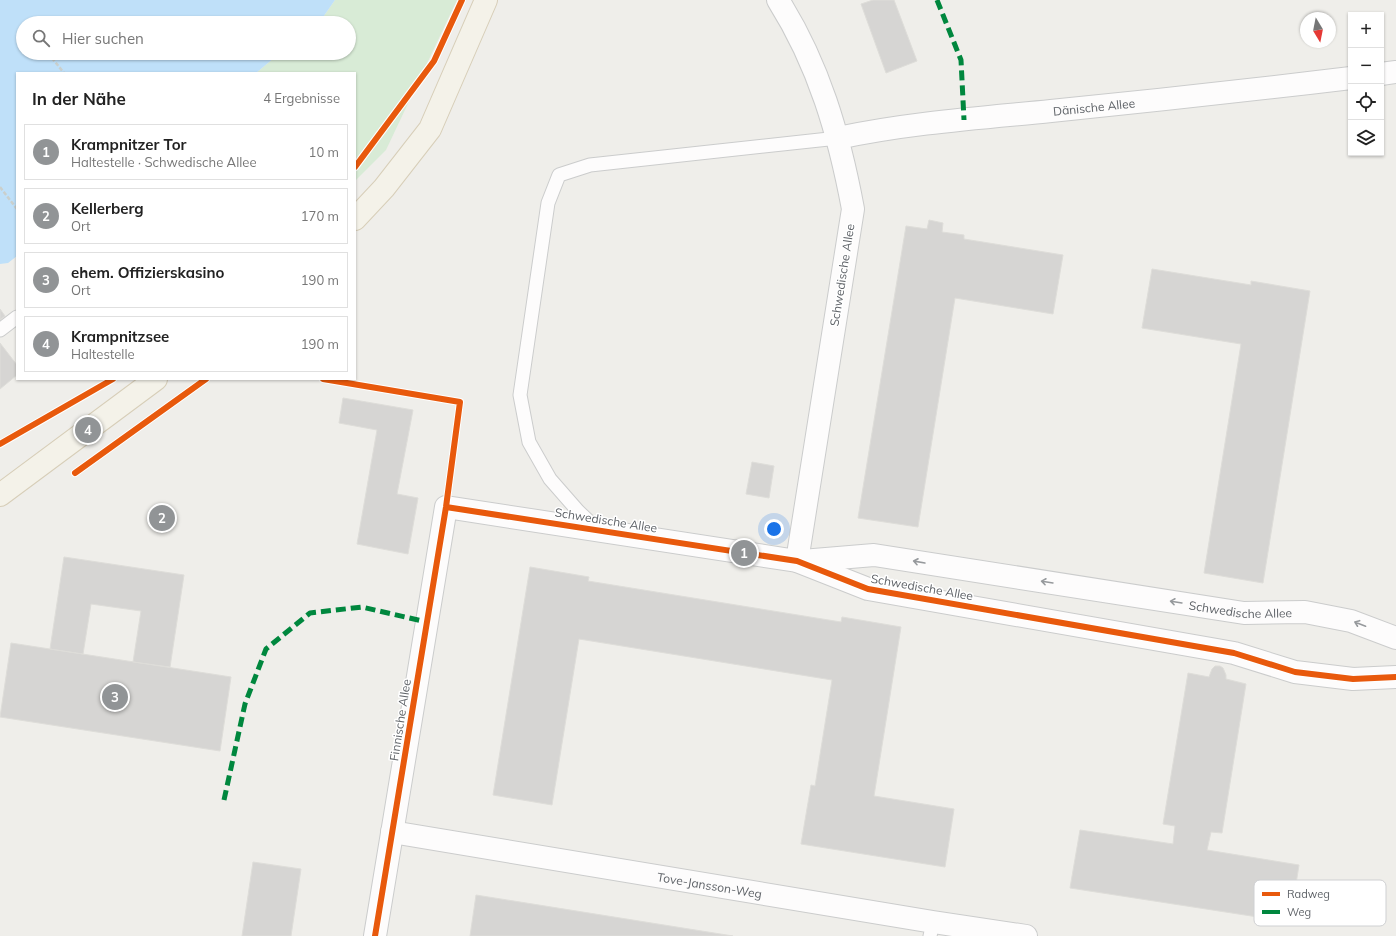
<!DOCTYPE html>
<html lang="de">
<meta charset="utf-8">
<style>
body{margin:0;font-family:Mulish,sans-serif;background:#f2f2f2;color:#222}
.controls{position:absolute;right:12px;top:12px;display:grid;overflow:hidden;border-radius:0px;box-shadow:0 1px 3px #0004}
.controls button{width:36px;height:36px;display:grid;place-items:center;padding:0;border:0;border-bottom:1px solid #e0e0e0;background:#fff;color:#222;font:20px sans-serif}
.compass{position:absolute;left:1300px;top:12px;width:36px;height:36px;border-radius:50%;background:#fff;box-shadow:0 1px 3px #0004;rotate:170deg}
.you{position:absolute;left:774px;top:529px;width:14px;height:14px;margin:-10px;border:3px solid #fff;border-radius:50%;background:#1a73e8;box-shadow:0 0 0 6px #1a73e833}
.badge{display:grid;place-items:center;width:26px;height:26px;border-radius:50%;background:#919496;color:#fff;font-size:13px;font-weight:700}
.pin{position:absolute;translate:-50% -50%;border:2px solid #fff;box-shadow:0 1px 4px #0006}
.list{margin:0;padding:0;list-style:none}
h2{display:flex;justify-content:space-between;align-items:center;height:52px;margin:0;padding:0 16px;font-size:17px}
h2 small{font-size:13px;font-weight:400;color:#767676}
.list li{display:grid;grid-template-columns:26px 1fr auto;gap:12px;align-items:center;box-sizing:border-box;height:56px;margin:0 8px 8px;padding:0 8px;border:1px solid #e0e0e0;border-radius:0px}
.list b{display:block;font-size:15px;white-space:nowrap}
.list p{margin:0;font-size:13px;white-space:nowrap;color:#767676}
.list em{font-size:13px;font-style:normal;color:#767676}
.icon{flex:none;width:22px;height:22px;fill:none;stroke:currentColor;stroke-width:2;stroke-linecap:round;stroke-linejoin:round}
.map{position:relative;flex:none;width:1396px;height:936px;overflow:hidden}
.search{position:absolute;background:#fff;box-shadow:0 1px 3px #0004;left:16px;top:16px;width:340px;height:44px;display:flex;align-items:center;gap:10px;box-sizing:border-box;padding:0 14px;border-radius:22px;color:#767676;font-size:15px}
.panel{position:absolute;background:#fff;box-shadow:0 1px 3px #0004;left:16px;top:72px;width:340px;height:308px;border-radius:0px}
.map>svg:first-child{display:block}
.green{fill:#d8ebd6}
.water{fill:#bfe0f9}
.building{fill:#d6d5d3;stroke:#deddd9}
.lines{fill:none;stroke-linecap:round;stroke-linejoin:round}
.service-casing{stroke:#cbcccc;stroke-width:15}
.minor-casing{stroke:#cbcccc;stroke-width:24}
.primary-casing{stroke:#d7ceb8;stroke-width:24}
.path{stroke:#cacfcc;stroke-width:2.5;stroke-dasharray:4 2;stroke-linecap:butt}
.service{stroke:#fdfcfc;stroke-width:13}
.minor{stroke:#fdfcfc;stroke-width:22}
.primary{stroke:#f4f2e9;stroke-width:22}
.quiet{stroke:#00873e;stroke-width:5;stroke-dasharray:10 5;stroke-linecap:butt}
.cycleway-casing{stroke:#fff;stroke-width:8}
.cycleway{stroke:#e8590c;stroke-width:6}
.oneway{stroke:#96999c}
.labels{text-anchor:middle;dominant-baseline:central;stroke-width:3;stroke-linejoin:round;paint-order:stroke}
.street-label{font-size:12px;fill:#5f6368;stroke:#fff}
.key{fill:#fff;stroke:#cfd0d2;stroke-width:1}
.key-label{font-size:11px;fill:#5f6368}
</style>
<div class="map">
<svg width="1396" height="936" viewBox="0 0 1396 936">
<rect width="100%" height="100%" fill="#efeeea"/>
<!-- green -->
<path class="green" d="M 335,0 L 457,0 L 386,150 L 355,181 L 355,73 L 256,73 L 280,53 L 349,53 L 349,23 L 317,23 L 321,20 Z"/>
<!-- water -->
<path class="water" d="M 0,0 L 335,0 L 321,20 L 317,23 L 23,23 L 23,53 L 280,53 L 256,73 L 17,73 L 17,256 L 8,263 L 0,264 Z"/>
<!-- building -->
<path class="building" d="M 873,0 L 894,0 L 917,61 L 886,73 L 861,4 Z
M 929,220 L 943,223 L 942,232 L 964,235 L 964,239 L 1063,255 L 1053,314 L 955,298 L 918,527 L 858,518 L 906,226 L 927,229 Z
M 1152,269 L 1251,285 L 1251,281 L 1310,291 L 1263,583 L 1204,573 L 1241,344 L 1142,328 Z
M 0,309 L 5,316 L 0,320 Z
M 0,343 L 17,365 L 17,375 L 0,389 Z
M 343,398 L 413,410 L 397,494 L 418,498 L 408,554 L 357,544 L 377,430 L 339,423 Z
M 752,462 L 774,466 L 769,498 L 746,494 Z
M 64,557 L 184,575 L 170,667 L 133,662 L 141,611 L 91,604 L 83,654 L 50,649 Z
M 530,567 L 589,577 L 588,581 L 841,622 L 842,617 L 901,627 L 874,796 L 954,809 L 945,867 L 801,844 L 811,785 L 815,786 L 832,680 L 579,639 L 552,805 L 493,795 Z
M 11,643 L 231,677 L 220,751 L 0,717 Z
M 1215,666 L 1220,666 L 1223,668 L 1226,675 L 1226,679 L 1246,684 L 1222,833 L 1211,832 L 1207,850 L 1299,865 L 1290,922 L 1070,888 L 1080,830 L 1173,844 L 1175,826 L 1163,824 L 1188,673 L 1209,677 L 1212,669 Z
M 253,862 L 301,869 L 291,936 L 242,936 Z
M 476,895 L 733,936 L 470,936 Z"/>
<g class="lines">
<!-- service casing -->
<g class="service-casing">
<path id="service" d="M 0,330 L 17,317
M 597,529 L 578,511 L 550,479 L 529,442 L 520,395 L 548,203 L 559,175 L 590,165 L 838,138
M 930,936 L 933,922"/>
</g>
<!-- minor casing -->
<g class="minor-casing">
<g id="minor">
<path d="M 778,0 C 819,65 839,134 853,209 L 797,561"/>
<path d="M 1381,74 L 1396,72"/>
<path id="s1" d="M 838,138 C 908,123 980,118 1051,111 C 1151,101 1251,90 1351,78"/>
<path id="s2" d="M 802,561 L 874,555 L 1244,613 L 1305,612 L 1351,621 L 1396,638"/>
<path id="s3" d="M 392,832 L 933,922 L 1026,936"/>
<path d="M 375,936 L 446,507 L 797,561 L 868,589 L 1234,653 L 1295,672 L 1353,679 L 1396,677"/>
</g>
</g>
<!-- primary casing -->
<g class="primary-casing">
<path id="primary" d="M 355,219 L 384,188 L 430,129 L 486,0
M 0,495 L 156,379"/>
</g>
<!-- path -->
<path class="path" d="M 52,58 L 64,73
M 0,187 L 17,209"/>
<!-- service -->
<use href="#service" class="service"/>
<!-- minor -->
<use href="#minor" class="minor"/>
<!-- primary -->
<use href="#primary" class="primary"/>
<!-- quiet -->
<path class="quiet" d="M 937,0 L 961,60 L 964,120
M 224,800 L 245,704 L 266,649 L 310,613 L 362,607 L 427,622"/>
<!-- cycleway casing -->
<g class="cycleway-casing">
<path id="cycleway" d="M 355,167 L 434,61 L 462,0
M 323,379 L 460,402 L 446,507 L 375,936
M 0,444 L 113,379
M 75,473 L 206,379
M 446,507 L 797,561 L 868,589 L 1234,653 L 1295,672 L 1353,679 L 1396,677"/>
</g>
<!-- cycleway -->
<use href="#cycleway" class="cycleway"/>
</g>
<!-- one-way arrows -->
<defs><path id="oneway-shaft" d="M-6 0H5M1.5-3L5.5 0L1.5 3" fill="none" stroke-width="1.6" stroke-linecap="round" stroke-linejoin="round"/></defs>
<g class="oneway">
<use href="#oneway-shaft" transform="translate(919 562) rotate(-170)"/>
<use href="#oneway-shaft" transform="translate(1047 582) rotate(-171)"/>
<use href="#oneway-shaft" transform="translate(1176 602) rotate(-171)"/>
<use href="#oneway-shaft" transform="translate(1360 624) rotate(-159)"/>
</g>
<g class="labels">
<!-- street labels -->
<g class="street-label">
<text stroke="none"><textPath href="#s1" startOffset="258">Dänische Allee</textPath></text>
<text transform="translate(842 275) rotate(-81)">Schwedische Allee</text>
<text transform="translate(606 520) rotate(9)">Schwedische Allee</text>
<text transform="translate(922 587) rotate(10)">Schwedische Allee</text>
<text stroke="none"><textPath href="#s2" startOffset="443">Schwedische Allee</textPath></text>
<text transform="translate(400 720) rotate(-81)">Finnische Allee</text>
<text stroke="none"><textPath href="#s3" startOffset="322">Tove-Jansson-Weg</textPath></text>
</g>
</g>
<!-- legend -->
<rect x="1254" y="880" width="132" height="46" rx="6" class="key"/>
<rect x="1262" y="892" width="18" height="4" fill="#e8590c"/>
<rect x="1262" y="910" width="18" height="4" fill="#00873e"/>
<g class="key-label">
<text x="1287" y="898">Radweg</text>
<text x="1287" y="916">Weg</text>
</g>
</svg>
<div class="controls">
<button>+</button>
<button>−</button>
<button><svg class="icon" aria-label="locate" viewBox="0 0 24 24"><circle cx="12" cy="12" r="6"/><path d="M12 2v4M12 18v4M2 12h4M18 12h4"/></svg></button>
<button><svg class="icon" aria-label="layers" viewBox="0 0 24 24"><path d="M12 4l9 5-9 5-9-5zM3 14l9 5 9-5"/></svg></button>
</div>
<svg class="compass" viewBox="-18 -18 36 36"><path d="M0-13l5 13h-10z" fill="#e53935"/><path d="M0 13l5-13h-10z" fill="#767676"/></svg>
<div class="you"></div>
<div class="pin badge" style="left:744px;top:553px">1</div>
<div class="pin badge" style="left:162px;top:518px">2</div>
<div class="pin badge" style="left:115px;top:697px">3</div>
<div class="pin badge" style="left:88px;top:430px">4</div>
<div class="search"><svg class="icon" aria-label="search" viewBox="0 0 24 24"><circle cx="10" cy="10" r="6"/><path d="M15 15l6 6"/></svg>Hier suchen</div>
<section class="panel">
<h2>In der Nähe<small>4 Ergebnisse</small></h2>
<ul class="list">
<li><span class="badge">1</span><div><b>Krampnitzer Tor</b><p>Haltestelle · Schwedische Allee</p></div><em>10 m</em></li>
<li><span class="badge">2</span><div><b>Kellerberg</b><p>Ort</p></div><em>170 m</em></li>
<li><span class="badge">3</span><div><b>ehem. Offizierskasino</b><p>Ort</p></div><em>190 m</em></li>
<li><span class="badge">4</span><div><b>Krampnitzsee</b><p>Haltestelle</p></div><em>190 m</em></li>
</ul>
</section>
</div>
